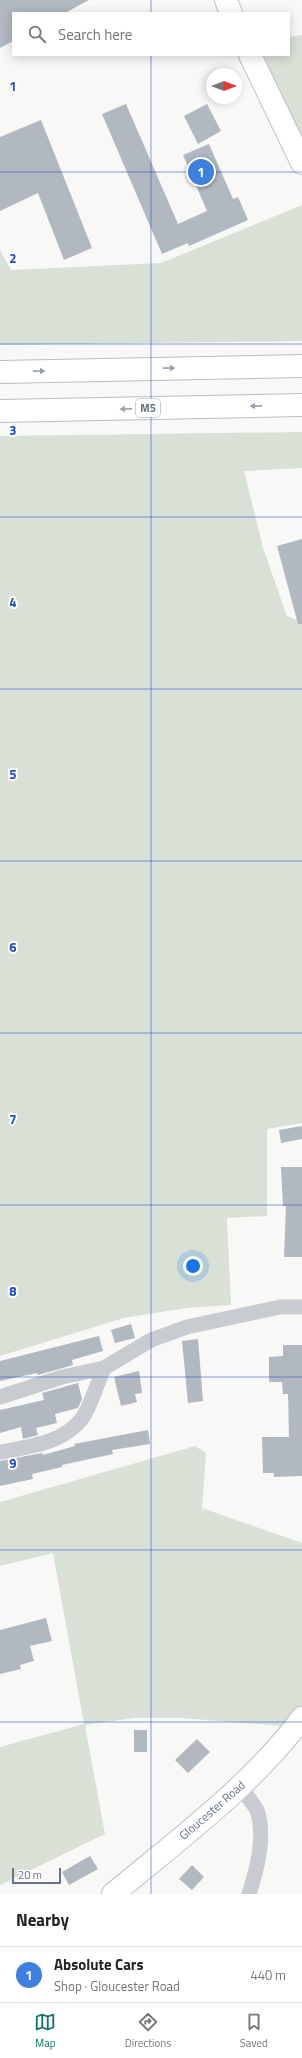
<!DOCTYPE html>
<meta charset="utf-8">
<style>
body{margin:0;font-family:"Titillium Web",sans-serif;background:#f6f6f6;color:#222}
.compass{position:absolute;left:206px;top:68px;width:36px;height:36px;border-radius:50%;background:#fff;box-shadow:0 2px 10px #0003;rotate:90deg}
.scale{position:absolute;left:12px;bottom:10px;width:49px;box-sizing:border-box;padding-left:4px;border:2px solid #667489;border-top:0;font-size:11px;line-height:14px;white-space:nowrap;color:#667489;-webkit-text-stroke:3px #fff;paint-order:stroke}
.you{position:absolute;left:193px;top:1266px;width:14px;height:14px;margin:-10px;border:3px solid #fff;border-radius:50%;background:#1a73e8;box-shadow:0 0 0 6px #1a73e833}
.badge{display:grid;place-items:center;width:26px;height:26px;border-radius:50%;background:#0f766e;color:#fff;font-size:13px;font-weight:700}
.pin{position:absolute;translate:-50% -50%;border:2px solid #fff;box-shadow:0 1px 4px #0006}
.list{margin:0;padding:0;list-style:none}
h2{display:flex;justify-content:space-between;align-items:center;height:52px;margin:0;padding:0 16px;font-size:17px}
h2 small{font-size:13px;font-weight:400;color:#767676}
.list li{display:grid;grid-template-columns:26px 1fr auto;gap:12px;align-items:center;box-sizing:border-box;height:56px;padding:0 16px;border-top:1px solid #e0e0e0}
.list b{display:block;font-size:15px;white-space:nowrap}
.list p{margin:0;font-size:13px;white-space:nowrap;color:#767676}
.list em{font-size:13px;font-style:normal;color:#767676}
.icon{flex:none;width:22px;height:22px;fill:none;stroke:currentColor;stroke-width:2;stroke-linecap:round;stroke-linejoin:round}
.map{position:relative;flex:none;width:302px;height:1894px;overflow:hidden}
.search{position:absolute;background:#fff;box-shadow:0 2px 10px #0003;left:12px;right:12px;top:12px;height:44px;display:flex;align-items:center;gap:10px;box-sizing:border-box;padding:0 14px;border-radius:0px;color:#767676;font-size:15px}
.sheet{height:108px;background:#fff}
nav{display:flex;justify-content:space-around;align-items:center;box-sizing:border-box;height:56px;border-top:1px solid #e0e0e0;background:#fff;font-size:11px;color:#767676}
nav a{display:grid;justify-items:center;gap:2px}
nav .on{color:#0f766e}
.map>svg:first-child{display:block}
.green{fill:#d9e1d7}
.building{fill:#b1b8bf}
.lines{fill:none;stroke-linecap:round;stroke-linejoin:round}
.secondary-casing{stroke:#bdc0c6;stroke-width:24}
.motorway-casing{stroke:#babdc1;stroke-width:24}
.minor{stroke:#c8cbcf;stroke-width:15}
.secondary{stroke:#fff;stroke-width:22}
.motorway{stroke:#fff;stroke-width:22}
.oneway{fill:#949eac}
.grid{fill:none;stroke:#1d4ed8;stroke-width:1;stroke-opacity:0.55}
.labels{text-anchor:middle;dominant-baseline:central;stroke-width:4;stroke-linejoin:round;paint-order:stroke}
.shield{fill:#fff;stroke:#949eac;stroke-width:1}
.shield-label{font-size:11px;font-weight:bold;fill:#667489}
.street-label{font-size:12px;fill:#667489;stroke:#fff}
.grid-label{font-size:13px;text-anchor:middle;font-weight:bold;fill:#1d4ed8;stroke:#fff;stroke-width:4;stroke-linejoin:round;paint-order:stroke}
</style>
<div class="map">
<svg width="302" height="1894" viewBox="0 0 302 1894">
<rect width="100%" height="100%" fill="#f8f9f6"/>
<!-- green -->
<path class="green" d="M 302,35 L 302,163 L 250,55 L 289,55 L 289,37 Z
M 302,205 L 302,341 L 0,345 L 0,250 L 11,270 L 161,263 Z
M 302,432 L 302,468 L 244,471 L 263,548 L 287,616 L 302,622 L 302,1123 L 267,1129 L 267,1216 L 227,1218 L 231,1305 L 187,1308 L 124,1318 L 0,1356 L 0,436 Z
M 195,1446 L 206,1453 L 202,1508 L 302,1543 L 302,1718 L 295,1727 L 181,1718 L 134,1718 L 85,1725 L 105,1834 L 0,1885 L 0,1747 L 84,1724 L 53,1553 L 0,1566 L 0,1502 Z"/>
<!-- building -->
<path class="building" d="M 0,0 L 89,0 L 65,13 L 13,13 L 13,41 L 0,48 Z
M 126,104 L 178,224 L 207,211 L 183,155 L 209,144 L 233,199 L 238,197 L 248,220 L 189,246 L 188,243 L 162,254 L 102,114 Z
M 207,104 L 221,131 L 198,144 L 184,116 Z
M 41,120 L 92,248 L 64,260 L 38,193 L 0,211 L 0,137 Z
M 302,539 L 302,624 L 298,624 L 277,546 Z
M 302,1126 L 302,1139 L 281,1143 L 279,1130 Z
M 281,1167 L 302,1167 L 302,1257 L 284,1257 L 286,1206 L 283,1206 Z
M 131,1324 L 135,1338 L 115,1343 L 111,1330 Z
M 99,1336 L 103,1351 L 72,1360 L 73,1365 L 38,1375 L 37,1373 L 0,1381 L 0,1361 Z
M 198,1339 L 203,1401 L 188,1403 L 182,1341 Z
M 283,1345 L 302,1345 L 302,1476 L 274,1477 L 274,1473 L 263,1473 L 262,1437 L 289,1437 L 288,1394 L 283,1394 L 282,1382 L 269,1382 L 269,1357 L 283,1356 Z
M 139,1371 L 142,1393 L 135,1394 L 137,1402 L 121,1406 L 114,1377 Z
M 78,1383 L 82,1399 L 78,1408 L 55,1414 L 57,1423 L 36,1428 L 38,1435 L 23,1439 L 21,1427 L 0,1433 L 0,1410 L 44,1400 L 42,1393 Z
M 148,1430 L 150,1444 L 112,1450 L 113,1454 L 62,1465 L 62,1467 L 32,1474 L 33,1479 L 0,1486 L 0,1461 L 42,1453 L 43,1455 L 75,1446 L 74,1444 Z
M 46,1618 L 52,1641 L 30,1646 L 34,1661 L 20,1665 L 21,1669 L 0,1674 L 0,1630 Z
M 134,1730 L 147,1730 L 147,1752 L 134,1752 Z
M 197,1739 L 210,1752 L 188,1773 L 175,1760 Z
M 90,1856 L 98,1869 L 69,1885 L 62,1872 Z
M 192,1865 L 204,1877 L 192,1890 L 179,1879 Z"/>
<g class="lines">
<!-- secondary casing -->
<g class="secondary-casing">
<path id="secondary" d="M 226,0 L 231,13
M 250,55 L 302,163
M 113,1894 C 179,1839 250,1787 302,1718"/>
</g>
<!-- motorway casing -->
<g class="motorway-casing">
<path id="motorway" d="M 0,372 L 302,366
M 0,411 L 302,405"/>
</g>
<!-- minor -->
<path class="minor" d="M 0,1397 L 62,1377 L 104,1368 L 151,1340 L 187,1327 L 280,1307 L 302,1307
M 0,1452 C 29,1447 65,1443 83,1417 C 91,1405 98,1381 104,1368
M 240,1788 C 246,1795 255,1804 258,1813 C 265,1839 257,1869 249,1894"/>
<!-- secondary -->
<use href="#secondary" class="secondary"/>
<!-- motorway -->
<use href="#motorway" class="motorway"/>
</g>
<!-- one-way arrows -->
<defs><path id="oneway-solid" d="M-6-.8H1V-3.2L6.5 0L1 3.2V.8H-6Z"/></defs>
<g class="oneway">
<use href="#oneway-solid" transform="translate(169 368) rotate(-1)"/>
<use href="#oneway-solid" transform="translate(39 371) rotate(-1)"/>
<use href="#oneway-solid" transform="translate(256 406) rotate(179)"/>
<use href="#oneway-solid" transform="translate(126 409) rotate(179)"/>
</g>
<!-- grid -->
<path class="grid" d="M 151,0 L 151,13M 151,55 L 151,1894M 0,172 L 302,172M 0,344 L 302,344M 0,517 L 302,517M 0,689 L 302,689M 0,861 L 302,861M 0,1033 L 302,1033M 0,1205 L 302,1205M 0,1377 L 302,1377M 0,1550 L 302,1550M 0,1722 L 302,1722"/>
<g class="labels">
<!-- shield labels -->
<rect class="shield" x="136" y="399" width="24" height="18" rx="3"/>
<g class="shield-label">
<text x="148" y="408">M5</text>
</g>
<!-- street labels -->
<g class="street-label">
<text transform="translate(212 1810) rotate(-41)">Gloucester Road</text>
</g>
</g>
<g class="grid-label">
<text x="13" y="91">1</text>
<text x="13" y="263">2</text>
<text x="13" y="435">3</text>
<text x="13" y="607">4</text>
<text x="13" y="779">5</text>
<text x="13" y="952">6</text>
<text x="13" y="1124">7</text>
<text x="13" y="1296">8</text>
<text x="13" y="1468">9</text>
</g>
</svg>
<svg class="compass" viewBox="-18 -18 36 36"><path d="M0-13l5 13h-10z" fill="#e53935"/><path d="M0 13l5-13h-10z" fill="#767676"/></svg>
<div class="scale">20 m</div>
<div class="you"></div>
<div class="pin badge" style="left:201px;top:172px;background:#3f7fe0">1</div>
<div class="search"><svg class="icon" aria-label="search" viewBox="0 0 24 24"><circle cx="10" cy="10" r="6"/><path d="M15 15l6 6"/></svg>Search here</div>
</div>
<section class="sheet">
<h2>Nearby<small></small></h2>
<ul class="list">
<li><span class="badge" style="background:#3f7fe0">1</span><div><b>Absolute Cars</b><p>Shop · Gloucester Road</p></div><em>440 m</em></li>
</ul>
</section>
<nav>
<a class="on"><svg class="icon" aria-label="map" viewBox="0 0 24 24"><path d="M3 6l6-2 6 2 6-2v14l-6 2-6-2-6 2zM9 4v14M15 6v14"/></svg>Map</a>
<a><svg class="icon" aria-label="directions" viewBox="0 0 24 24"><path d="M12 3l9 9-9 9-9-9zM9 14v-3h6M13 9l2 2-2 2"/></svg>Directions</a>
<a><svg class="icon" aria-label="saved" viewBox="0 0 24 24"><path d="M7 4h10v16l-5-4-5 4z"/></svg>Saved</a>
</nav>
